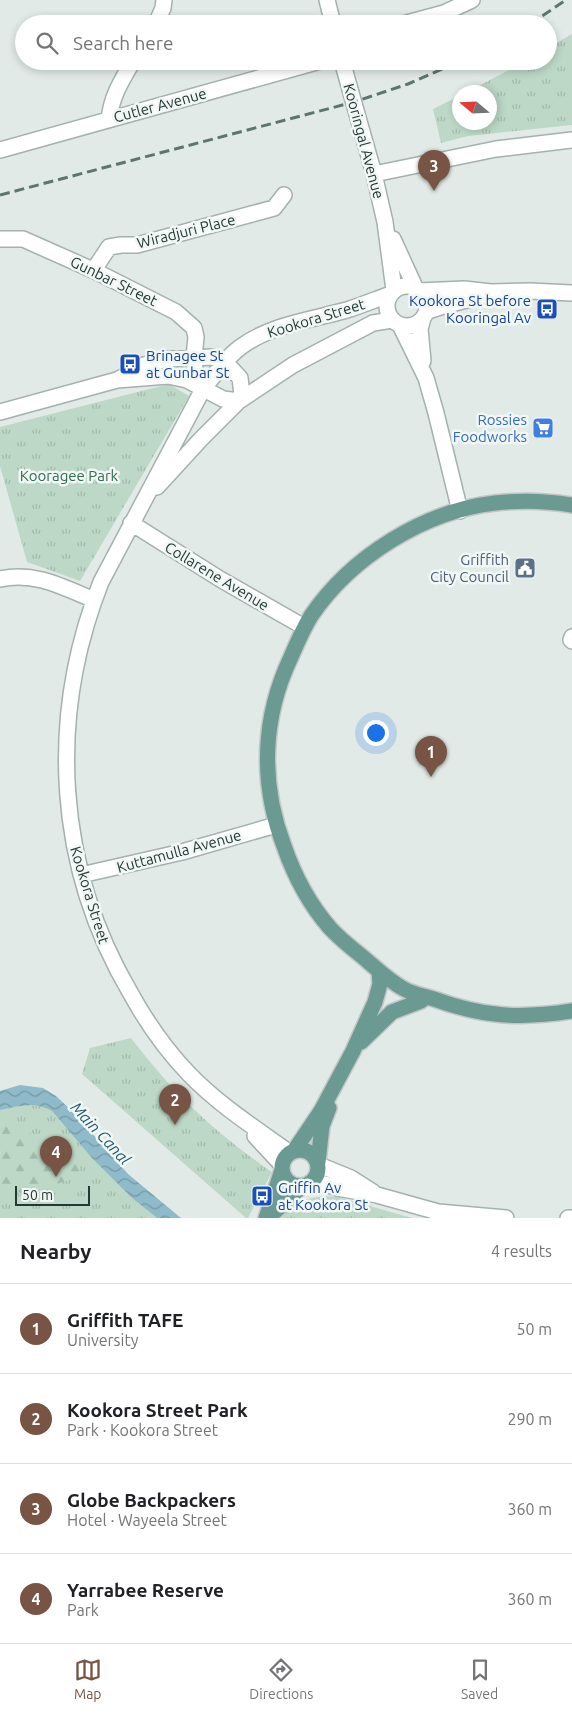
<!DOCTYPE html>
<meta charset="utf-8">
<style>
body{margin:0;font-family:Ubuntu,sans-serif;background:#f6f6f6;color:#202124}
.compass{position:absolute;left:452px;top:85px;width:45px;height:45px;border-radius:50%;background:#fff;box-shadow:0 2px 8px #0003;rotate:289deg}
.scale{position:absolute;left:15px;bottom:12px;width:75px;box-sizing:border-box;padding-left:5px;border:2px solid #243835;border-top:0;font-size:14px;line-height:18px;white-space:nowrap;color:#243835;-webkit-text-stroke:4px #f1f7f5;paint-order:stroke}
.you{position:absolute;left:375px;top:732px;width:18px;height:18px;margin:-12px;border:4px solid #fff;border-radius:50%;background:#1a73e8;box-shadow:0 0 0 8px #1a73e833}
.badge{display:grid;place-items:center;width:32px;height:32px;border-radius:50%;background:#775443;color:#fff;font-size:16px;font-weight:700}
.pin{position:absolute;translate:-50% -41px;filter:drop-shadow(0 1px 2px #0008)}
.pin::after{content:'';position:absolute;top:26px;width:18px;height:15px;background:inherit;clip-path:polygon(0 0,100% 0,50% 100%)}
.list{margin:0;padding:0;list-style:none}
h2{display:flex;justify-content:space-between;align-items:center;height:65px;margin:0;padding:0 20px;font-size:21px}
h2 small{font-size:16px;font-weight:400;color:#757577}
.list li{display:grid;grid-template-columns:32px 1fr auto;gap:15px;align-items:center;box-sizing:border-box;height:90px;padding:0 20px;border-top:1px solid #e0e0e0}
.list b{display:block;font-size:19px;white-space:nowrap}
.list p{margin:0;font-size:16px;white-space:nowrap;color:#757577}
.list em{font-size:16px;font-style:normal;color:#757577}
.icon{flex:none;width:28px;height:28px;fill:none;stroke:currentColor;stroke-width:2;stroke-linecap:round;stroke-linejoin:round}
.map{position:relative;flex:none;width:572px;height:1218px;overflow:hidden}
.search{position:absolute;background:#fff;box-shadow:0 2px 8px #0003;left:15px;right:15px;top:15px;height:55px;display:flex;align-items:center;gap:12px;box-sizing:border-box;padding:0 18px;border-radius:28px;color:#757577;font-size:19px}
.sheet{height:425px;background:#fff}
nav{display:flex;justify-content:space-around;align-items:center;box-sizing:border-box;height:70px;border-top:1px solid #e0e0e0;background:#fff;font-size:14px;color:#757577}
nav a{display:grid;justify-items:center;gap:2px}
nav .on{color:#775443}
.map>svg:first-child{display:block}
.grass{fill:url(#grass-tufts)}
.forest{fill:url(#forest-firs)}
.water{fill:url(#water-waves)}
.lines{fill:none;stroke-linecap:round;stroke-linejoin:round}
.minor-casing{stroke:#a5b1ae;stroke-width:18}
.major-casing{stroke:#c2c7c6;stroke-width:18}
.minor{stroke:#fff;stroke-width:15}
.major{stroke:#6b9a93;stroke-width:15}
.rail{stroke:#5e7470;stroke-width:3;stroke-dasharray:10 5;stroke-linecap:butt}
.labels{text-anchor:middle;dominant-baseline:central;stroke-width:5;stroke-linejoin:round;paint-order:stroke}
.street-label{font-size:15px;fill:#243835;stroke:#f1f7f5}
.transit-label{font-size:15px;fill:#164399;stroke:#f1f7f5;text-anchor:start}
.shop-label{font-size:15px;fill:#366cbe;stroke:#f1f7f5;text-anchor:end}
.park-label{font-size:15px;fill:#336a4e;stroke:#f1f7f5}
.service-label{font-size:15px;fill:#4e5e75;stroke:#f1f7f5;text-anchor:end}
.water-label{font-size:16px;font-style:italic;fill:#255a6d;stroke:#f1f7f5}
</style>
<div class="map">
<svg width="572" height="1218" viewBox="0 0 572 1218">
<defs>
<pattern id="grass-tufts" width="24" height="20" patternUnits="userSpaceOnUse" patternTransform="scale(1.25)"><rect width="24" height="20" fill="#bdd8c7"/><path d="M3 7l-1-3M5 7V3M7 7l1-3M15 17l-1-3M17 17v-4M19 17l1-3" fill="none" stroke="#a2baac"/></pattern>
<pattern id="forest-firs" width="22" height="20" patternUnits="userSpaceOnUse" patternTransform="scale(1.25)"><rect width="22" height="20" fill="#bdd8c7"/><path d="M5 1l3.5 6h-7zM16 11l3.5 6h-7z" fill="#a2baac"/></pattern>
<pattern id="water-waves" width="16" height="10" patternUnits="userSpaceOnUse" patternTransform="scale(1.25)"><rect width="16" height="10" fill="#8fbac9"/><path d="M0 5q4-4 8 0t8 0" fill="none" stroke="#7598a4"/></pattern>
</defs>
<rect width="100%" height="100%" fill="#e1eae7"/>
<!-- grass -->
<path class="grass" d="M 572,34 L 572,125 L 468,136 L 441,143 L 433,109 L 459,96 L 460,122 L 490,122 L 490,92 L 467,92 L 526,61 L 548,61 L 548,48 Z
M 169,384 L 189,396 L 80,581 L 27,562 L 0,466 L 0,427 Z
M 131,1038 C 174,1094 214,1132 272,1172 L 248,1218 L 246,1218 L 82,1074 L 90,1048 Z
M 22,1105 L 44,1106 L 52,1111 C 85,1149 118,1186 157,1218 L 0,1218 L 0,1110 Z
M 324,1196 L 338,1197 L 412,1218 L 275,1218 C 286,1202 306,1199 324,1196 Z"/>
<!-- forest -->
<path class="forest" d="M 12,1120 C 34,1127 29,1139 42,1148 C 57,1158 81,1151 80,1174 C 73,1181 63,1180 54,1186 C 48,1191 47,1198 40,1201 L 0,1184 L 0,1122 Z"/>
<!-- water -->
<path class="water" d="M 20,1085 L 43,1088 L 56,1096 L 74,1113 L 128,1174 L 181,1218 L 157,1218 L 131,1197 L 92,1158 L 52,1111 C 35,1101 18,1106 0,1110 L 0,1091 Z"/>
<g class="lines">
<!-- minor casing -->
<g class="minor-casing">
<path id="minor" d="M 327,0 L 333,24
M 156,24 L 163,8 L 164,0
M 403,24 L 444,13 L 472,0
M 342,61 L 374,174 L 385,222 L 394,290
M 109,119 C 112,95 121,82 133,61
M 0,150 L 320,61
M 374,174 L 496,149 L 572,140
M 0,239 L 23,239 L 95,271 L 176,312 L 194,328 L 196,337 L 194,357 L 195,370 L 196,377 L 203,389
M 393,239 L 415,287
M 95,271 L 97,265 L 109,247 L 121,245 L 137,245 L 274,208 L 284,195
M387 306a20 20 0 1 1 40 0a20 20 0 1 1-40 0Z
M 420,291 L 464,289 L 491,292 L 530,291 L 572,293
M 426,312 C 446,304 467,301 487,294
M 423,318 L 420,329 L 423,361
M 400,325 L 426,378 L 436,413 L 460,511
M 0,412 L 117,380 L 168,376 L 187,380 L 223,399 L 239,401 L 242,395 L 240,378 L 225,362 L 212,357 L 168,359 L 144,365 L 117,380
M 157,487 L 201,439 L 239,401 L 293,365 L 373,323 L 392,320
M 131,523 L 220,579 L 304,627
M 0,579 C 34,571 63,587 94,600
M 572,637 L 571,640 L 572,641
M 81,875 L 182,852 L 276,825
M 255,1136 L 282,1165
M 290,1153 C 255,1128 219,1105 189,1074 C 166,1050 147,1023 131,994 C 56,867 47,719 101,582 L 203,389 C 215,375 226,357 242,346 C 273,324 311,320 347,310 C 362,305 377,299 391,294
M 319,1165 L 351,1178 L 373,1192
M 308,1185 L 325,1184 L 337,1188 L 377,1195 L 438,1212 L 506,1218
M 568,1218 L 572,1218"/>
</g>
<!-- major casing -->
<g class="major-casing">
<path id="major" d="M 572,505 C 547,501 521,500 495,503 C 424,511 351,557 311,616 C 303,629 297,643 291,657 C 262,718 260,783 284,846 C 294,875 310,905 330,928 C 341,940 353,949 364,958 C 377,969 389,981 404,989 C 413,994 424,996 434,999 C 483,1017 520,1019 572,1011
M 361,1042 L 392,1012 L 421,1001 L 426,997
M282 1168a18 18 0 1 1 36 0a18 18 0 1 1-36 0Z
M 294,1151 L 321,1111 L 353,1051 L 375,1002 L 380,984 L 379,971
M 318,1162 L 322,1126 L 329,1108
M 266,1218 L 282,1170
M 268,1218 L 301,1187"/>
</g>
<!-- minor -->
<use href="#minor" class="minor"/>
<!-- major -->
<use href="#major" class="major"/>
<!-- rail -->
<path class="rail" d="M 530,24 L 566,0
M 0,195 L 354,102 L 408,84 L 461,61"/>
</g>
<!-- icons -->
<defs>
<g id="bus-square" transform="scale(1.125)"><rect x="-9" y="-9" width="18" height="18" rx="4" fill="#1a4fb4" stroke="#f1f7f5"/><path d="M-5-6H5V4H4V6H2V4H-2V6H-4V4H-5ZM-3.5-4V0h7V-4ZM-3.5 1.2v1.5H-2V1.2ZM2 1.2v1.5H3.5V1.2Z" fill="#fff"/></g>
<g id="supermarket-square" transform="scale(1.125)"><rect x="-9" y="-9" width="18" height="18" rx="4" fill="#3f7fe0" stroke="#f1f7f5"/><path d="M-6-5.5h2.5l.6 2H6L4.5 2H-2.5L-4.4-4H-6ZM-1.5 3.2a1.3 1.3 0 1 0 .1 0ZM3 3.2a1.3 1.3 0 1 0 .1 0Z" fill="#fff"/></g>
<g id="civic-square" transform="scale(1.125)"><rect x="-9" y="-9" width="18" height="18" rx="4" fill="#5c6f8a" stroke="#f1f7f5"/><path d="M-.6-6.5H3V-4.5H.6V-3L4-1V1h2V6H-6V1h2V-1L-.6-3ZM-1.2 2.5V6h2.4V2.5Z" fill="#fff"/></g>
</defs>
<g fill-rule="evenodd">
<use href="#bus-square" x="547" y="309"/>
<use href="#bus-square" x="130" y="364"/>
<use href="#supermarket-square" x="543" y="428"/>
<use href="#civic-square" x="525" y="568"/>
<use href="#bus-square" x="262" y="1196"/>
</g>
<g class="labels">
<!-- street labels -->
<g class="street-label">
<text transform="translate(160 105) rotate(-15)">Cutler Avenue</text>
<text transform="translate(364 141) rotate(75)">Kooringal Avenue</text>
<text transform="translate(186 231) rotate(-14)">Wiradjuri Place</text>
<text transform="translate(114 281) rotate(26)">Gunbar Street</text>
<text transform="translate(316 318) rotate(-17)">Kookora Street</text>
<text transform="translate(217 576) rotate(31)">Collarene Avenue</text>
<text transform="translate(179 851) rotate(-15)">Kuttamulla Avenue</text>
<text transform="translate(90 895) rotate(73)">Kookora Street</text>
</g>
<!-- transit labels -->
<g class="transit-label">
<text x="531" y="300" text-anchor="end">Kookora St before<tspan x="531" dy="17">Kooringal Av</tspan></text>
<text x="146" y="355">Brinagee St<tspan x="146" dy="17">at Gunbar St</tspan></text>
<text x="278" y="1187">Griffin Av<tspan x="278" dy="17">at Kookora St</tspan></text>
</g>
<!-- shop labels -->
<g class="shop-label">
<text x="527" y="419">Rossies<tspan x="527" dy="17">Foodworks</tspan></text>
</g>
<!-- park labels -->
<g class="park-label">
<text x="69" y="475">Kooragee Park</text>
</g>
<!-- service labels -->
<g class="service-label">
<text x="509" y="559">Griffith<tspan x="509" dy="17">City Council</tspan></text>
</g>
<!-- water labels -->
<g class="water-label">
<text transform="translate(101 1133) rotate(47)">Main Canal</text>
</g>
</g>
</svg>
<svg class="compass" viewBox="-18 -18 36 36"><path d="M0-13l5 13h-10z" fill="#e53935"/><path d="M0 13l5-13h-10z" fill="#757577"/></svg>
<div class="scale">50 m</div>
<div class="you"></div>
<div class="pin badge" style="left:431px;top:777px">1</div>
<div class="pin badge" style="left:175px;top:1125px">2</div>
<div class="pin badge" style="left:434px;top:191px">3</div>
<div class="pin badge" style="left:56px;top:1177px">4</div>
<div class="search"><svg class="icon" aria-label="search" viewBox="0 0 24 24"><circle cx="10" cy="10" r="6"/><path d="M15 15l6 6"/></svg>Search here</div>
</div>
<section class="sheet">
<h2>Nearby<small>4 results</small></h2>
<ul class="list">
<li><span class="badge">1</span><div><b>Griffith TAFE</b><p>University</p></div><em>50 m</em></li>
<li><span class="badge">2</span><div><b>Kookora Street Park</b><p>Park · Kookora Street</p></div><em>290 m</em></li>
<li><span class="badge">3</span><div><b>Globe Backpackers</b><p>Hotel · Wayeela Street</p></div><em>360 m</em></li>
<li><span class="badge">4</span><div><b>Yarrabee Reserve</b><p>Park</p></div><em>360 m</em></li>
</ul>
</section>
<nav>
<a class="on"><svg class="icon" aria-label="map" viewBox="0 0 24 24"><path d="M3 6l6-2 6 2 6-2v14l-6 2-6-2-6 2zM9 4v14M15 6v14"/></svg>Map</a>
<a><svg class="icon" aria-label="directions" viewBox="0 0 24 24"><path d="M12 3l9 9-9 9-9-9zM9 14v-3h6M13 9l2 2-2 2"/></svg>Directions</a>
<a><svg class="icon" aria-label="saved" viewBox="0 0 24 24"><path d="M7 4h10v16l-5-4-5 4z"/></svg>Saved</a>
</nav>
